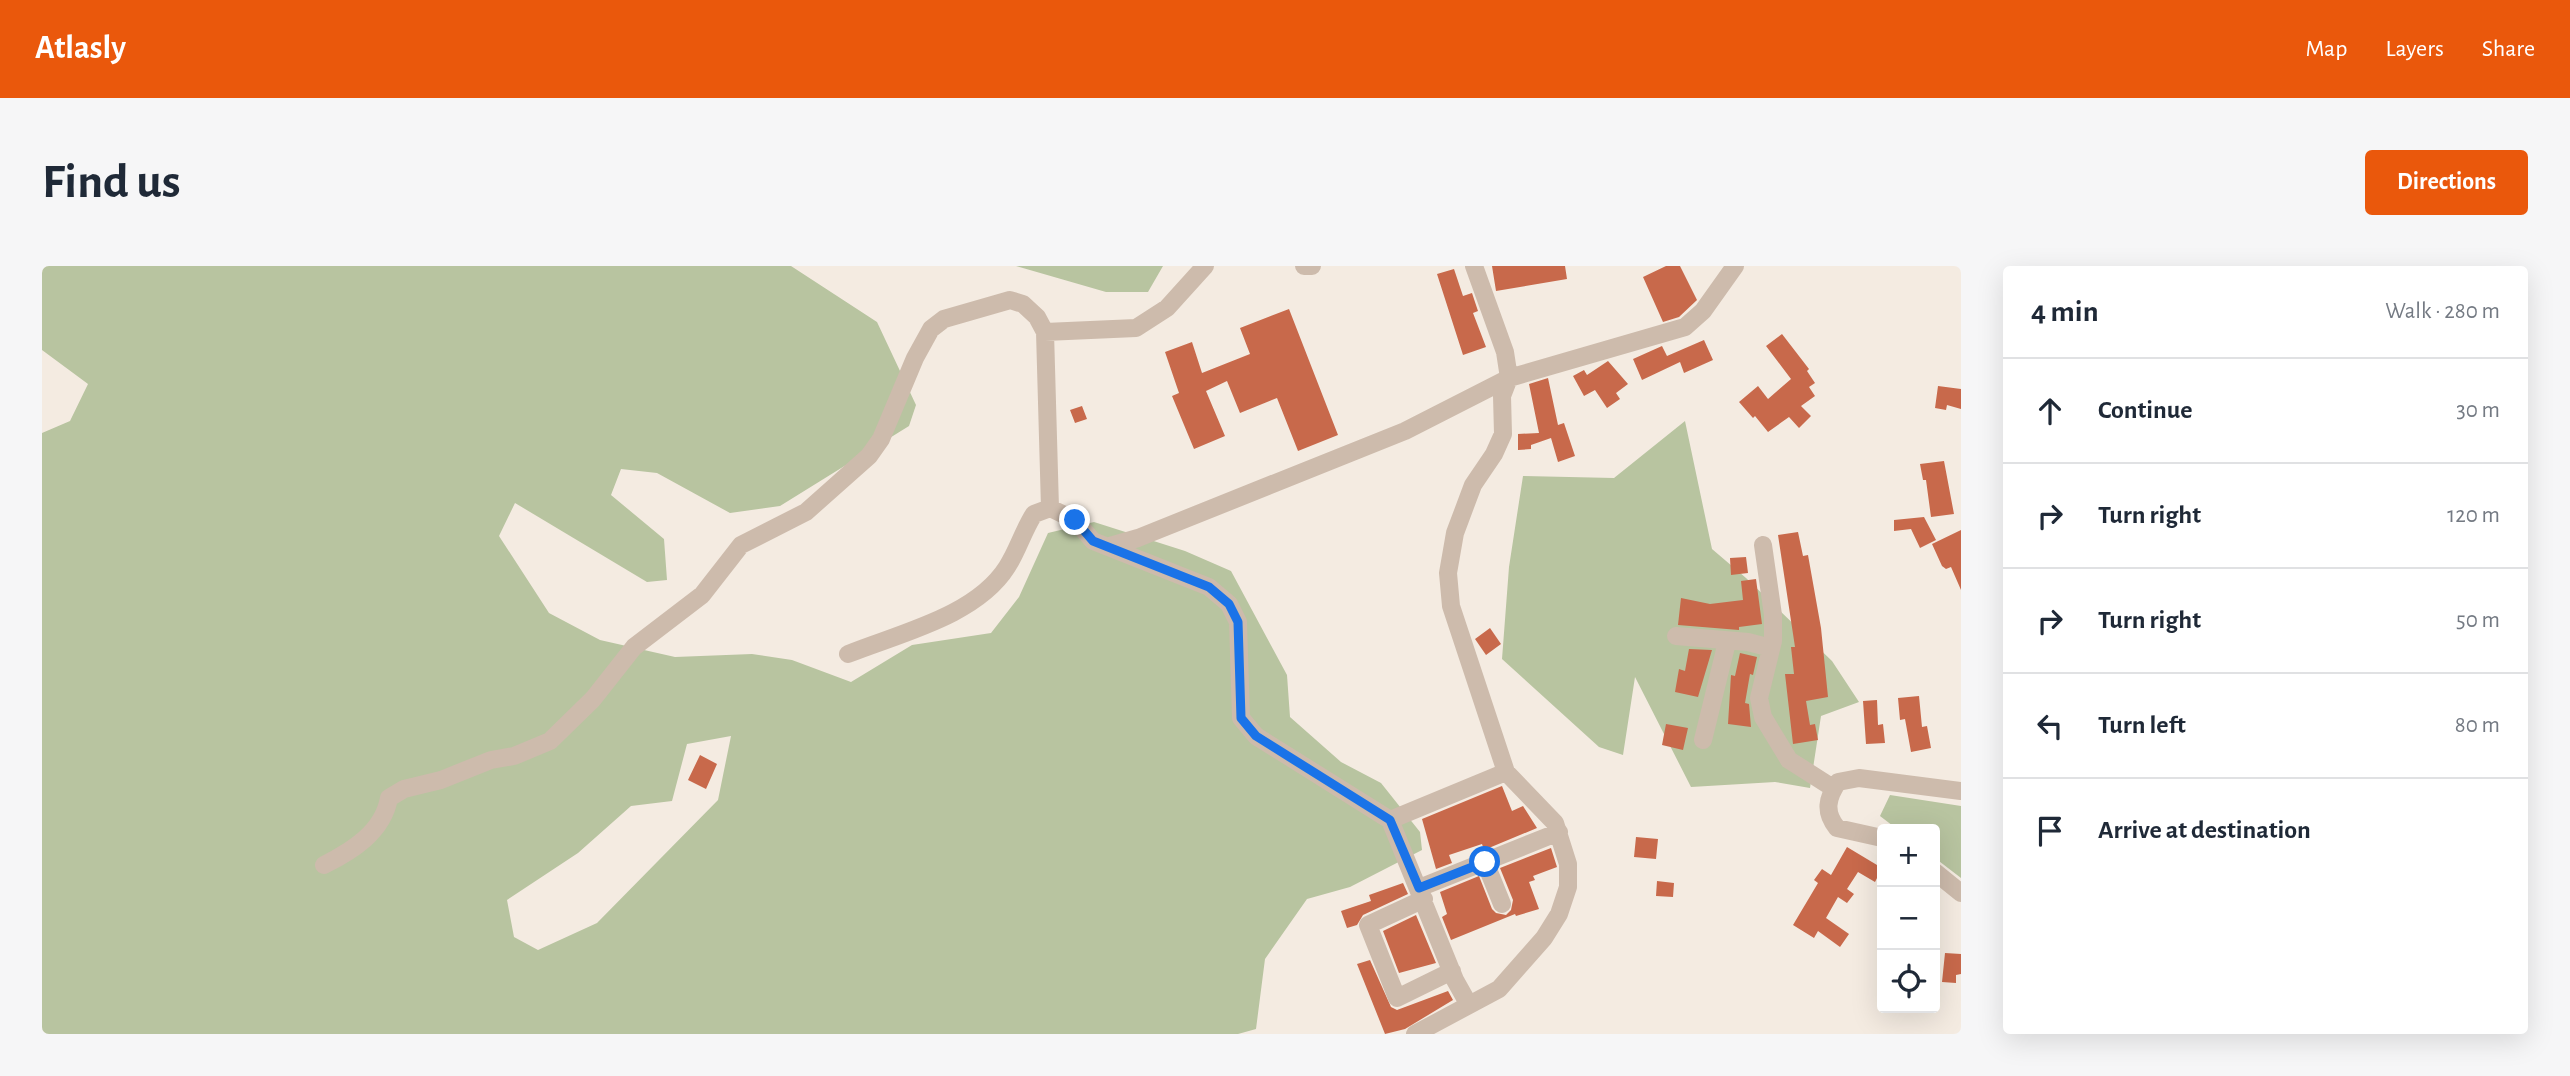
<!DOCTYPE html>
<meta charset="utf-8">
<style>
body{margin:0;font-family:"Alegreya Sans",sans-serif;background:#f6f6f7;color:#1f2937}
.controls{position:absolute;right:21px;bottom:21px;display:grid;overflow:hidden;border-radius:7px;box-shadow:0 7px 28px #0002}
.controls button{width:63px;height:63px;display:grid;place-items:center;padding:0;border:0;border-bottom:2px solid #e0e1e3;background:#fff;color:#1f2937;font:35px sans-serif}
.stop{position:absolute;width:21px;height:21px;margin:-16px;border:5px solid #1a73e8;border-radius:50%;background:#fff}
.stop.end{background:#1a73e8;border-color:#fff;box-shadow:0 2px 7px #0008}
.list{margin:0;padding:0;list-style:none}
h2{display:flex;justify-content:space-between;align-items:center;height:91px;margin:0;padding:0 28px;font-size:30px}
h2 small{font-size:23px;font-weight:400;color:#747a83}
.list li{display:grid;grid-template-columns:46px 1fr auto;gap:21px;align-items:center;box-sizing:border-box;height:105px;padding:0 28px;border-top:2px solid #e0e1e3}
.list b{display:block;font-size:26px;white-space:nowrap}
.list em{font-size:23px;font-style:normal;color:#747a83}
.icon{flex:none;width:38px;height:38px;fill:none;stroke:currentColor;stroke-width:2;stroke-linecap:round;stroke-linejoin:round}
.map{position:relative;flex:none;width:1919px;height:768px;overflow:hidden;border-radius:7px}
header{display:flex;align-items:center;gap:42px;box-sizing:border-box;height:98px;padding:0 35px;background:#ea580c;color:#fff}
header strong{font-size:33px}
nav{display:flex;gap:38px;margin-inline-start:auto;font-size:24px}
.intro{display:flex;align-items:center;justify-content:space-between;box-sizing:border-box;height:168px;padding:0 42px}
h1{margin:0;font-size:49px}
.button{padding:18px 32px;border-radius:7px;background:#ea580c;color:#fff;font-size:24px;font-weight:700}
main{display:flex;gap:42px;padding:0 42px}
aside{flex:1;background:#fff;border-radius:7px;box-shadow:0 7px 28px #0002}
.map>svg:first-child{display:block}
.green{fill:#b8c4a0;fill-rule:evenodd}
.building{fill:#c8694b}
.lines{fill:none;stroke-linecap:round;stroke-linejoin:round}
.minor{stroke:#cdbbac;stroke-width:18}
.route{stroke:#1a73e8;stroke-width:9}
</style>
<header>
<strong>Atlasly</strong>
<nav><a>Map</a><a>Layers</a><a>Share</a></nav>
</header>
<div class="intro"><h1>Find us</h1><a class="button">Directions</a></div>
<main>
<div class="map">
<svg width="1919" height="768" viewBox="0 0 1919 768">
<rect width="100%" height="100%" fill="#f4ebe1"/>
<!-- green -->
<path class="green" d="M 0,0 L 749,0 L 835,56 L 874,139 L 867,160 L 738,240 L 688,247 L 615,207 L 579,203 L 569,229 L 622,273 L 625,314 L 605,316 L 473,237 L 457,270 L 507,347 L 558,374 L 633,391 L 710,388 L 750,394 L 809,416 L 870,379 L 949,367 L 977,331 L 1006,267 L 1052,256 L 1143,285 L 1189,305 L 1245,409 L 1248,451 L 1299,496 L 1339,517 L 1378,566 L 1380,584 L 1308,621 L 1265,633 L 1223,693 L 1214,763 L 1196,768 L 0,768 L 0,167 L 28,155 L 46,118 L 0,84 ZM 689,470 L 676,534 L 555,657 L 496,684 L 472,671 L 465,634 L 536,587 L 589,540 L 630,535 L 645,478 Z
M 974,0 L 1121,0 L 1106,26 L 1064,26 Z
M 1643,155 L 1670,283 L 1704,312 L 1790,395 L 1817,436 L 1779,450 L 1768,522 L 1733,516 L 1649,521 L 1593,411 L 1581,489 L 1557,481 L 1460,393 L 1467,301 L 1481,210 L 1572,212 Z
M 1848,529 L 1919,540 L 1919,612 L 1893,592 L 1893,563 L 1855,563 L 1838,550 Z"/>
<!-- building -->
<path class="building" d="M 1450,0 L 1523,0 L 1525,13 L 1454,25 Z
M 1624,0 L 1638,0 L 1655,34 L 1637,51 L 1621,56 L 1601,11 Z
M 1412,3 L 1421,30 L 1430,27 L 1436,45 L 1431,47 L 1444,81 L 1421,89 L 1395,8 Z
M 1247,43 L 1296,169 L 1256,185 L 1235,132 L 1198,147 L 1185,115 L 1164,125 L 1183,170 L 1152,183 L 1130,130 L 1137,127 L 1123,86 L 1150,76 L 1160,107 L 1208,88 L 1198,62 Z
M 1740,68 L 1767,103 L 1765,105 L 1773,117 L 1767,121 L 1773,130 L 1759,140 L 1769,150 L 1757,162 L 1747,151 L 1726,166 L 1713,150 L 1711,152 L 1697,136 L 1716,120 L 1726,133 L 1749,113 L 1724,80 Z
M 1662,74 L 1671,94 L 1642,107 L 1638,96 L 1600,114 L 1591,93 L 1620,80 L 1625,90 Z
M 1566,95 L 1586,118 L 1574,127 L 1578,133 L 1565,142 L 1553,124 L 1542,130 L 1531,110 L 1542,104 L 1545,109 Z
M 1506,112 L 1516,159 L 1522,157 L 1533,190 L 1516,196 L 1509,172 L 1489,179 L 1489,183 L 1476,184 L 1476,168 L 1497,167 L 1487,118 Z
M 1896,120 L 1919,123 L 1919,143 L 1905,139 L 1904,144 L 1893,142 Z
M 1040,140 L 1045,153 L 1033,157 L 1028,144 Z
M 1902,195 L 1912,248 L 1889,251 L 1884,214 L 1881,214 L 1878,198 Z
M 1882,251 L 1894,274 L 1878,282 L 1869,263 L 1852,265 L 1852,254 Z
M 1919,264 L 1919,324 L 1909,301 L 1904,303 L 1900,300 L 1890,278 Z
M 1756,266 L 1761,290 L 1766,289 L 1779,362 L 1786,431 L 1764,435 L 1768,459 L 1773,458 L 1776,474 L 1751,478 L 1743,408 L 1752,408 L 1749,381 L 1753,381 L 1736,269 Z
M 1704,291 L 1706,307 L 1689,309 L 1688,292 Z
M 1714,313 L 1720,358 L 1697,361 L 1697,364 L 1636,359 L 1639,332 L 1668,338 L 1701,334 L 1699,315 Z
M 1448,362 L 1459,378 L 1444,389 L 1433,373 Z
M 1647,383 L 1670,384 L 1656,431 L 1633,426 L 1637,403 L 1643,405 Z
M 1698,387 L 1715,391 L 1711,409 L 1708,408 L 1703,437 L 1707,438 L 1709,461 L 1686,458 L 1689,409 L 1693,410 Z
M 1877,430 L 1880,461 L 1885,460 L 1889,482 L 1869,486 L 1863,453 L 1858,454 L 1856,432 Z
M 1835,434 L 1836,459 L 1841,458 L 1843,477 L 1824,478 L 1821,435 Z
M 1624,458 L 1646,462 L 1641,484 L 1620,479 Z
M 658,489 L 675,498 L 664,523 L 646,514 Z
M 1460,520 L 1470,545 L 1481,540 L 1495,562 L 1442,584 L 1440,578 L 1407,589 L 1410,597 L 1394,603 L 1380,553 Z
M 1594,571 L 1616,573 L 1614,593 L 1592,591 Z
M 1805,581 L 1840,602 L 1833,616 L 1816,606 L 1805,623 L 1812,628 L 1805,637 L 1796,631 L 1784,652 L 1807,668 L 1798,681 L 1776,665 L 1772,672 L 1751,659 L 1776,617 L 1772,614 L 1780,603 L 1789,609 Z
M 1509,582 L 1515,601 L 1491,610 L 1493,614 L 1487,616 L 1497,643 L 1474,650 L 1473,648 L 1409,674 L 1400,651 L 1405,648 L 1398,626 L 1437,610 L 1450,643 L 1454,647 L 1464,649 L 1469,644 L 1471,634 L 1458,602 Z
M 1615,615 L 1632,617 L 1631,631 L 1614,630 Z
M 1361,617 L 1366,628 L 1321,649 L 1315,659 L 1305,662 L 1299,645 L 1329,635 L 1327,629 Z
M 1374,649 L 1394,697 L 1357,707 L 1341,665 Z
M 1903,687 L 1919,688 L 1919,708 L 1914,709 L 1914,717 L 1900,716 Z
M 1328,694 L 1349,741 L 1355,744 L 1406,725 L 1411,734 L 1363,763 L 1343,768 L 1315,698 Z"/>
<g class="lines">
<!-- minor -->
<path class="minor" d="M 1262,0 L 1270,0
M 1003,66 L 1094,62 L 1125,42 L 1163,0
M 1721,279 L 1731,349 L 1731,375 L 1717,432 L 1721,451 L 1747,494 L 1791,522
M 1068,280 L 1096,272 L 1363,165 L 1467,112 L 1643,61 L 1661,45 L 1693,0
M 1634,370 L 1706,376 L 1729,382
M 806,388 C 858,367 934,350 965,301 C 976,284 981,265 992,248 L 1008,242 L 1033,254 L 1051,275 L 1167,321 L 1187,338 L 1196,356 L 1199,452 L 1214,470 L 1348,554 L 1413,714 L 1427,739
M 1661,474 L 1685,376
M 1348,554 L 1464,506
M 1840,572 L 1795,562 C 1782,546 1785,532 1796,516 L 1817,512 L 1919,525
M 1443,596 L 1460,638
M 282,599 C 310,585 341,566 347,532 L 362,523 L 399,514 L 449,494 L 472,490 L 508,475 L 551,433 L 592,381 L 660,329 L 699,279 L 764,246 L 827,190 L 839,173 L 873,92 L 889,63 L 902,53 L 968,34 L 981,38 L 995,51 L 1003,66 L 1008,242
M 1893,606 L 1919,627
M 1377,622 L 1517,566
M 1382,633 L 1326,659 L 1355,732 L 1410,705
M 1373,768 L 1457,723 L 1502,672 L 1517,648 L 1526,621 L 1526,598 L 1513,557 L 1464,506 L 1409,340 L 1406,307 L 1413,267 L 1431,219 L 1452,188 L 1461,168 L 1460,130 L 1467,112 L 1463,86 L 1432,0"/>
</g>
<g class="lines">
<!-- route -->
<path class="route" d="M 1033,254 L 1051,275 L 1167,321 L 1187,338 L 1196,356 L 1199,452 L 1214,470 L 1348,554 L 1377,622 L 1443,596"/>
</g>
</svg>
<div class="controls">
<button>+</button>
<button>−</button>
<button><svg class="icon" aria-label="locate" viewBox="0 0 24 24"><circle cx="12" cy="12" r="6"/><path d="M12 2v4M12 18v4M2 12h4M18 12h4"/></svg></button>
</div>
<div class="stop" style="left:1443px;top:596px"></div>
<div class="stop end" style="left:1033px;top:254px"></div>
</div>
<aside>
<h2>4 min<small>Walk · 280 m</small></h2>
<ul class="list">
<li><svg class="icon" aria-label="ahead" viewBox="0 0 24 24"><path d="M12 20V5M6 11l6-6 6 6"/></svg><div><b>Continue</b></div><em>30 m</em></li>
<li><svg class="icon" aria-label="right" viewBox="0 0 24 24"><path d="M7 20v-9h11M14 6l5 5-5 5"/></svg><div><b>Turn right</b></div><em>120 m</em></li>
<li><svg class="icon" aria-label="right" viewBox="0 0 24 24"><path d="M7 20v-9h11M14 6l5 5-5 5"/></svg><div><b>Turn right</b></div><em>50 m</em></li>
<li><svg class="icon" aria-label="left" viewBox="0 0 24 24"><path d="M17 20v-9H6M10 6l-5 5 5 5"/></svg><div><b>Turn left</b></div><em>80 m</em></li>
<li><svg class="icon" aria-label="arrive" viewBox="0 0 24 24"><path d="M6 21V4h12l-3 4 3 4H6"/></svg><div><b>Arrive at destination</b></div></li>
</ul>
</aside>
</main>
